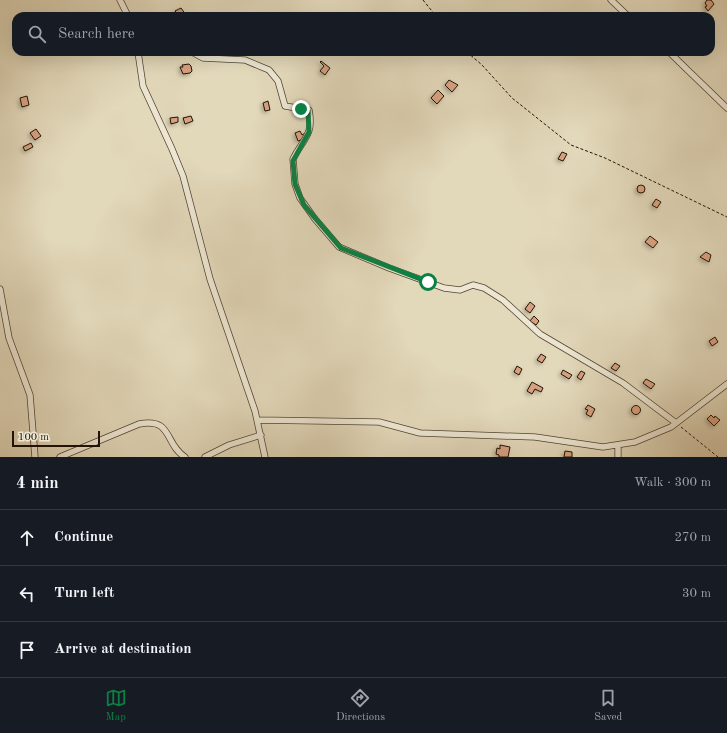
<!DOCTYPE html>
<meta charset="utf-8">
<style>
body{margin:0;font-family:"Old Standard TT",serif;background:#242831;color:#f1f3f6}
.scale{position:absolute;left:12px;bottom:10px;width:88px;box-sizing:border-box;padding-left:4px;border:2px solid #221304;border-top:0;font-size:11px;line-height:14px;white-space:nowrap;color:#221304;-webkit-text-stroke:3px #ece6d2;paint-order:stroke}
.stop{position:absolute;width:12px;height:12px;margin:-9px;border:3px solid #0b8043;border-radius:50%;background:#fff}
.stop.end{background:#0b8043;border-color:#fff;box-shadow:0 1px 4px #0008}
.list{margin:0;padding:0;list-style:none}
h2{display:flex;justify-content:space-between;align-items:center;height:52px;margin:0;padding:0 16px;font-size:17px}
h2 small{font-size:13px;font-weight:400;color:#9ea1a6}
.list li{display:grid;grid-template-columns:26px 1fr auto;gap:12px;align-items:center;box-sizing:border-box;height:56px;padding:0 16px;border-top:1px solid #363941}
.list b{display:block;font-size:15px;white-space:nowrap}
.list em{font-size:13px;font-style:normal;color:#9ea1a6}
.icon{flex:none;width:22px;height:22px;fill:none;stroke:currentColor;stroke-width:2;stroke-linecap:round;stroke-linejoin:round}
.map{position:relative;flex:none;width:727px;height:457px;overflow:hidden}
.search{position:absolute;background:#171b24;box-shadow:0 4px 16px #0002;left:12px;right:12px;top:12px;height:44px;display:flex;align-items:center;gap:10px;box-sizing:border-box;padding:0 14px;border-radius:12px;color:#9ea1a6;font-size:15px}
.sheet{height:220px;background:#171b24}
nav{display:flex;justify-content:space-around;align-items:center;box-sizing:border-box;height:56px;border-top:1px solid #363941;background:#171b24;font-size:11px;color:#9ea1a6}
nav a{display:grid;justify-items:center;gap:2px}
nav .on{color:#0b8043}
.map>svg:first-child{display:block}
.building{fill:#d7a180;stroke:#221304;filter:url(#shadow)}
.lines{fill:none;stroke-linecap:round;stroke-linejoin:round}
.minor-casing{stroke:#524432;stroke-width:7}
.path{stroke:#221304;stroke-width:1;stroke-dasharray:3 2;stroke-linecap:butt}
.minor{stroke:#ece6d2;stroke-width:5.5}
.route{stroke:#0b8043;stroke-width:5}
</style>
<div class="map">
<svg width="727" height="457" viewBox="0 0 727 457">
<defs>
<filter id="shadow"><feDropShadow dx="-2" dy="2" stdDeviation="2" flood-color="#0004"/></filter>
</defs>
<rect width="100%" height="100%" fill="#e2d8ba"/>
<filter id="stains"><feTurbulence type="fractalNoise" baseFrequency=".005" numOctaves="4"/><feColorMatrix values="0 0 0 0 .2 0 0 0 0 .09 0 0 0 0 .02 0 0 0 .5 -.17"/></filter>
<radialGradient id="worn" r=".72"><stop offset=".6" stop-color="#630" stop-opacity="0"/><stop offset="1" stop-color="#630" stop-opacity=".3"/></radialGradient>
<!-- building -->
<path class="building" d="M 707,0 L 711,0 L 714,4 L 708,11 L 705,7 L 707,6 L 705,3 Z
M 181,8 L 186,15 L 184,16 L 179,16 L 175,11 Z
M 321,61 L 330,68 L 325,75 L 320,71 L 324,66 L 320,62 Z
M 189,64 L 191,66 L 192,71 L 190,73 L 183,74 L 180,67 L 183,67 L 182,65 Z
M 449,80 L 458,85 L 452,92 L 445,85 Z
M 438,90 L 444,96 L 437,104 L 431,98 Z
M 27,96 L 29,105 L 22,107 L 20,98 Z
M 268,101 L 270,110 L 265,111 L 263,103 Z
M 191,116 L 193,121 L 185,124 L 183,118 Z
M 178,117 L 178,122 L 171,124 L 170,118 Z
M 36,129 L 41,136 L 35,140 L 30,133 Z
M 300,131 L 302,135 L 305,133 L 307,138 L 298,141 L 295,133 Z
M 31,143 L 33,147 L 25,151 L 23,147 Z
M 562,152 L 567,154 L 563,161 L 558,159 Z
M637 189a4 4 0 1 1 8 0a4 4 0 1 1-8 0Z
M 656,199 L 661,202 L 657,208 L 652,205 Z
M 650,236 L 658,242 L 653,248 L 645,242 Z
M 706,252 L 711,255 L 709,262 L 700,257 Z
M 530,302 L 535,306 L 530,313 L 525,309 Z
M 534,316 L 539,321 L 536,325 L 530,321 Z
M 715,337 L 718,342 L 712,346 L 709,341 Z
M 541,354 L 546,357 L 542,363 L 537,360 Z
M 615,363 L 620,366 L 616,371 L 611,368 Z
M 517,366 L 522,369 L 519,375 L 514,372 Z
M 563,370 L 572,375 L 569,379 L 561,374 Z
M 581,371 L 585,373 L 581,380 L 577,377 Z
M 646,379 L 655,384 L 651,389 L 643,383 Z
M 532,382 L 543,388 L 541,392 L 535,389 L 532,394 L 527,391 Z
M 588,405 L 595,409 L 591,417 L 586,414 L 588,410 L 585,409 Z
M631.5 410a4.5 4.5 0 1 1 9 0a4.5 4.5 0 1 1-9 0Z
M 711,415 L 714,418 L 715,416 L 720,420 L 714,426 L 707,419 Z
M 500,445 L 510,447 L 508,457 L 499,457 L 499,455 L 496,454 L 497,448 L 500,449 Z
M 565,451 L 572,452 L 572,457 L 564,457 Z"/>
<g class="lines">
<!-- minor casing -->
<g class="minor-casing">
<path id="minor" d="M 120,0 L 128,16
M 611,0 L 628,16
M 138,52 L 143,86 L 172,149 L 183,176 L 210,279 L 255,411 L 265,457
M 192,52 L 203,58 L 245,60 L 269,70 L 278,81 L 285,106 L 309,110 C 314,135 303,139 293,159 L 295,184 L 300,198 L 315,219 L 339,247 L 389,268 L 444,288 L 460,290 L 473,285 L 484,288 L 503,300 L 540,334 L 623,383 L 676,423
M 669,52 L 727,108
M 0,289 L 9,338 L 30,395 L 35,457
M 258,420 L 379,422 L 420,433 L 535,437 L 603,447 L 635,442 L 671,427 L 727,384
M 60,457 L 139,424 C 173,417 164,444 185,457
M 205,457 L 229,445 L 261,435
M 618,457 L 618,446"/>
</g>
<!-- path -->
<path class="path" d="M 423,0 L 436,16
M 467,52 L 482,65 L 512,98 L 571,145 L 605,158 L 727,217
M 681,427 L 718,457"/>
<!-- minor -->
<use href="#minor" class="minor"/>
</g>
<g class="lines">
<!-- route -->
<path class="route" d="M 301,109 L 308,110 L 309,132 L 293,161 L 295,184 L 304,205 L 341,248 L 428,282"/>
</g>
<rect width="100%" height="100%" filter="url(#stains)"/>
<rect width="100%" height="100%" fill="url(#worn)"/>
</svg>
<div class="scale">100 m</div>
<div class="stop" style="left:428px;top:282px"></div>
<div class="stop end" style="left:301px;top:109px"></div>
<div class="search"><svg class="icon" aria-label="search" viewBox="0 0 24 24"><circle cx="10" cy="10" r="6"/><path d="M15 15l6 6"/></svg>Search here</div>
</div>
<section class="sheet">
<h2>4 min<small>Walk · 300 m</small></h2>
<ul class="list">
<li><svg class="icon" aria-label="ahead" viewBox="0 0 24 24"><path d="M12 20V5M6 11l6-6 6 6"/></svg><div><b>Continue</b></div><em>270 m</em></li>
<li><svg class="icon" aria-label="left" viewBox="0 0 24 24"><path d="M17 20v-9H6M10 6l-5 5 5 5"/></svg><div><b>Turn left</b></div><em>30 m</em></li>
<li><svg class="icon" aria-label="arrive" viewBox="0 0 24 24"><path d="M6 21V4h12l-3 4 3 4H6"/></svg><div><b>Arrive at destination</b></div></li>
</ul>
</section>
<nav>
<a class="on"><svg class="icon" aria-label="map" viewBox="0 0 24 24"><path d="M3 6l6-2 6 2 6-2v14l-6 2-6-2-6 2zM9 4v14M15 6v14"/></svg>Map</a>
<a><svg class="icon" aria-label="directions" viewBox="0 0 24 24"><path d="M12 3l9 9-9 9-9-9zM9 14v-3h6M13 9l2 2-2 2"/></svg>Directions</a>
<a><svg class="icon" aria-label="saved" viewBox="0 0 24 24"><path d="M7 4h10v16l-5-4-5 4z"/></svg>Saved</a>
</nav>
